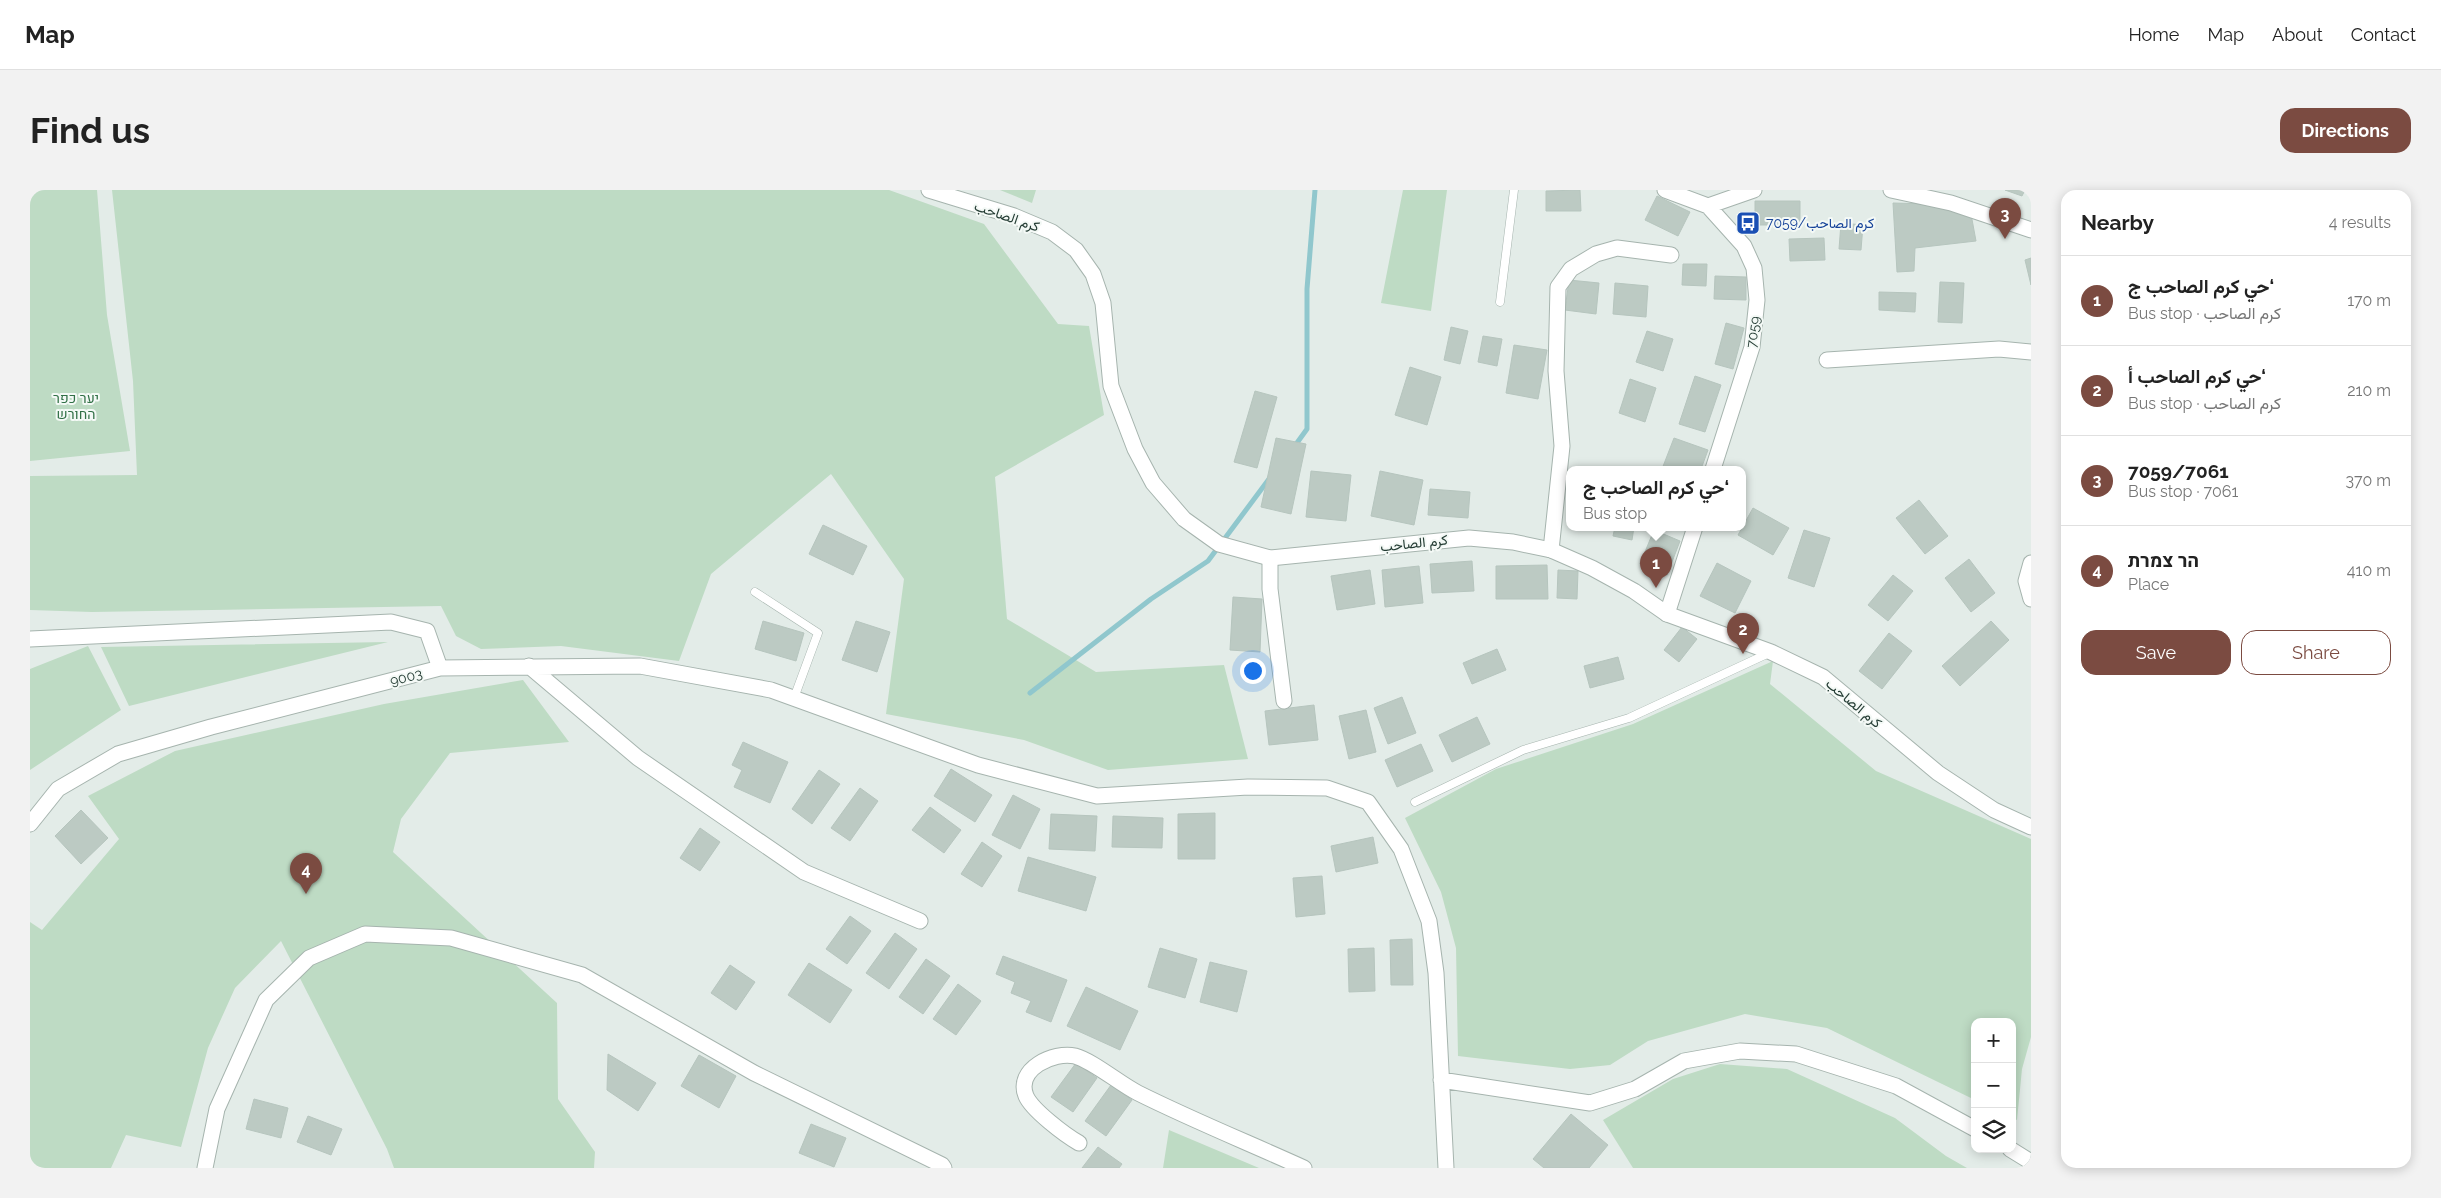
<!DOCTYPE html>
<meta charset="utf-8">
<style>
body{margin:0;font-family:Raleway,Vazirmatn,Heebo,sans-serif;background:#f2f2f2;color:#222}
.controls{position:absolute;right:15px;bottom:15px;display:grid;overflow:hidden;border-radius:10px;box-shadow:0 2px 12px #0003}
.controls button{width:45px;height:45px;display:grid;place-items:center;padding:0;border:0;border-bottom:1px solid #e0e0e0;background:#fff;color:#222;font:25px sans-serif}
.you{position:absolute;left:1222px;top:480px;width:18px;height:18px;margin:-12px;border:4px solid #fff;border-radius:50%;background:#1a73e8;box-shadow:0 0 0 8px #1a73e833}
.badge{display:grid;place-items:center;width:32px;height:32px;border-radius:50%;background:#7b4b41;color:#fff;font-size:16px;font-weight:700}
.pin{position:absolute;translate:-50% -41px;filter:drop-shadow(0 1px 2px #0008)}
.pin::after{content:'';position:absolute;top:26px;width:18px;height:15px;background:inherit;clip-path:polygon(0 0,100% 0,50% 100%)}
.popup{position:absolute;left:1536px;top:276px;width:180px;height:65px;box-sizing:border-box;display:grid;place-content:center;border-radius:10px;background:#fff;filter:drop-shadow(0 1px 4px #0005);font-size:16px;white-space:nowrap;color:#767676}
.popup b{font-size:19px;color:#222}
.popup::after{content:'';position:absolute;left:50%;top:100%;margin-left:-10px;border:10px solid transparent;border-top-color:#fff}
.list{margin:0;padding:0;list-style:none}
h2{display:flex;justify-content:space-between;align-items:center;height:65px;margin:0;padding:0 20px;font-size:21px}
h2 small{font-size:16px;font-weight:400;color:#767676}
.list li{display:grid;grid-template-columns:32px 1fr auto;gap:15px;align-items:center;box-sizing:border-box;height:90px;padding:0 20px;border-top:1px solid #e0e0e0}
.list b{display:block;font-size:19px;white-space:nowrap}
.list p{margin:0;font-size:16px;white-space:nowrap;color:#767676}
.list em{font-size:16px;font-style:normal;color:#767676}
.actions{display:flex;gap:10px;padding:15px 20px}
.actions a{flex:1;padding:11px 0;border:1px solid #7b4b41;border-radius:15px;text-align:center;font-size:18px;color:#7b4b41}
.actions .main{background:#7b4b41;color:#fff}
.icon{flex:none;width:28px;height:28px;fill:none;stroke:currentColor;stroke-width:2;stroke-linecap:round;stroke-linejoin:round}
.map{position:relative;flex:none;width:2001px;height:978px;overflow:hidden;border-radius:15px}
header{display:flex;align-items:center;gap:30px;box-sizing:border-box;height:70px;padding:0 25px;background:#fff;border-bottom:1px solid #e0e0e0}
header strong{font-size:24px}
nav{display:flex;gap:28px;margin-inline-start:auto;font-size:18px}
.intro{display:flex;align-items:center;justify-content:space-between;box-sizing:border-box;height:120px;padding:0 30px}
h1{margin:0;font-size:35px}
.button{padding:12px 22px;border-radius:15px;background:#7b4b41;color:#fff;font-size:18px;font-weight:700}
main{display:flex;gap:30px;padding:0 30px}
aside{flex:1;background:#fff;border-radius:15px;box-shadow:0 2px 12px #0003}
.map>svg:first-child{display:block}
.green{fill:#bedbc4}
.lines{fill:none;stroke-linecap:round;stroke-linejoin:round}
.stream{stroke:#90c7cd;stroke-width:5}
.building{fill:#bccac3;stroke:#b6c5be}
.service-casing{stroke:#a6b4ae;stroke-width:9}
.minor-casing{stroke:#a6b4ae;stroke-width:17}
.tertiary-casing{stroke:#a6b4ae;stroke-width:17}
.service{stroke:#fff;stroke-width:8}
.minor{stroke:#fff;stroke-width:15}
.tertiary{stroke:#fff;stroke-width:15}
.labels{text-anchor:middle;dominant-baseline:central;stroke-width:4;stroke-linejoin:round;paint-order:stroke}
.street-label{font-size:14px;fill:#243c34;stroke:#f4f9f6}
.transit-label{font-size:14px;fill:#164399;stroke:#f4f9f6;text-anchor:start}
.park-label{font-size:14px;fill:#317046;stroke:#f4f9f6}
</style>
<header>
<strong>Map</strong>
<nav><a>Home</a><a>Map</a><a>About</a><a>Contact</a></nav>
</header>
<div class="intro"><h1>Find us</h1><a class="button">Directions</a></div>
<main>
<div class="map">
<svg width="2001" height="978" viewBox="0 0 2001 978">
<rect width="100%" height="100%" fill="#e3ece8"/>
<!-- green -->
<path class="green" d="M 0,0 L 67,0 L 77,125 L 100,261 L 0,271 Z
M 82,0 L 859,0 L 954,34 L 1028,134 L 1059,136 L 1074,225 L 965,287 L 977,429 L 1066,482 L 1194,475 L 1218,569 L 1078,580 L 994,550 L 856,524 L 874,389 L 801,284 L 681,384 L 649,471 L 531,456 L 451,459 L 426,446 L 411,416 L 62,422 L 0,420 L 0,286 L 107,285 L 103,191 Z
M 970,0 L 1006,0 L 1002,13 Z
M 1373,0 L 1417,0 L 1401,121 L 1351,113 Z
M 358,452 L 99,516 L 71,457 Z
M 58,456 L 91,520 L 0,580 L 0,479 Z
M 1743,471 L 1740,494 L 1846,581 L 2001,649 L 2001,847 L 1992,879 L 1987,930 L 1982,928 L 1982,832 L 1945,832 L 1945,910 L 1797,838 L 1715,824 L 1618,851 L 1580,875 L 1540,879 L 1428,866 L 1426,758 L 1411,702 L 1375,628 L 1466,579 L 1603,534 Z
M 493,490 L 539,552 L 420,563 L 371,629 L 363,662 L 527,813 L 528,909 L 565,962 L 564,978 L 364,978 L 357,959 L 251,751 L 205,798 L 178,858 L 151,957 L 96,945 L 81,978 L 0,978 L 0,732 L 12,740 L 89,649 L 58,606 L 145,561 L 354,514 Z
M 1690,874 L 1757,879 L 1865,928 L 1916,966 L 1937,978 L 1603,978 L 1573,930 L 1643,889 Z
M 1139,940 L 1229,978 L 1133,978 Z"/>
<g class="lines">
<!-- stream -->
<path class="stream" d="M 1264,257 L 1277,239 L 1277,99 L 1285,0
M 1000,503 L 1121,409 L 1178,371 L 1239,289"/>
</g>
<!-- building -->
<path class="building" d="M 1550,0 L 1551,21 L 1516,21 L 1516,1 Z
M 1975,0 L 1995,0 L 1992,6 Z
M 1627,6 L 1660,22 L 1648,46 L 1615,30 Z
M 1725,11 L 1770,11 L 1770,35 L 1725,35 Z
M 1863,13 L 1900,14 L 1941,24 L 1946,51 L 1885,58 L 1884,81 L 1867,82 Z
M 1811,33 L 1833,35 L 1831,60 L 1809,59 Z
M 1794,48 L 1795,70 L 1760,71 L 1759,49 Z
M 2001,68 L 2001,95 L 1995,70 Z
M 1653,74 L 1677,74 L 1676,96 L 1652,95 Z
M 1685,86 L 1716,87 L 1716,110 L 1684,109 Z
M 1539,90 L 1569,93 L 1566,124 L 1535,120 Z
M 1910,92 L 1934,93 L 1932,133 L 1908,132 Z
M 1585,93 L 1618,96 L 1616,127 L 1583,124 Z
M 1849,102 L 1886,103 L 1885,122 L 1849,120 Z
M 1696,133 L 1714,138 L 1703,179 L 1685,174 Z
M 1421,137 L 1438,141 L 1430,174 L 1414,170 Z
M 1617,141 L 1643,149 L 1633,181 L 1606,172 Z
M 1453,146 L 1472,149 L 1467,176 L 1448,172 Z
M 1484,155 L 1517,160 L 1508,209 L 1476,203 Z
M 1380,177 L 1411,187 L 1397,235 L 1365,225 Z
M 1665,186 L 1691,195 L 1675,242 L 1649,234 Z
M 1600,189 L 1626,198 L 1615,232 L 1589,223 Z
M 1225,201 L 1247,207 L 1227,278 L 1204,272 Z
M 1246,248 L 1276,254 L 1261,324 L 1231,317 Z
M 1644,248 L 1678,260 L 1671,279 L 1632,279 Z
M 1281,281 L 1321,285 L 1316,331 L 1276,327 Z
M 1350,281 L 1393,290 L 1384,335 L 1341,326 Z
M 1400,299 L 1440,302 L 1438,328 L 1398,325 Z
M 1889,310 L 1918,346 L 1895,364 L 1866,328 Z
M 1723,318 L 1759,338 L 1743,365 L 1708,345 Z
M 793,335 L 837,356 L 823,385 L 779,364 Z
M 1585,337 L 1604,337 L 1602,350 L 1583,346 Z
M 1624,340 L 1650,351 L 1637,385 L 1610,374 Z
M 1774,340 L 1800,348 L 1784,397 L 1758,388 Z
M 1939,369 L 1965,403 L 1941,422 L 1915,388 Z
M 1442,371 L 1444,401 L 1402,403 L 1400,374 Z
M 1687,373 L 1721,391 L 1705,423 L 1670,406 Z
M 1517,375 L 1518,409 L 1466,409 L 1466,376 Z
M 1389,376 L 1393,413 L 1355,417 L 1352,380 Z
M 1340,380 L 1345,414 L 1307,420 L 1301,386 Z
M 1528,380 L 1548,381 L 1547,409 L 1527,408 Z
M 1863,385 L 1883,401 L 1858,431 L 1838,415 Z
M 1203,407 L 1232,409 L 1230,462 L 1200,460 Z
M 733,431 L 774,443 L 766,471 L 725,459 Z
M 826,431 L 860,442 L 847,482 L 812,470 Z
M 1961,431 L 1979,450 L 1930,496 L 1912,476 Z
M 1652,437 L 1667,449 L 1649,472 L 1634,460 Z
M 1859,443 L 1882,461 L 1852,499 L 1829,481 Z
M 1467,459 L 1476,480 L 1442,494 L 1433,473 Z
M 1588,467 L 1594,489 L 1560,498 L 1554,476 Z
M 1372,507 L 1386,543 L 1358,554 L 1344,518 Z
M 1284,515 L 1288,550 L 1239,555 L 1235,521 Z
M 1336,520 L 1346,562 L 1319,569 L 1309,526 Z
M 1447,527 L 1460,554 L 1422,572 L 1409,545 Z
M 713,552 L 758,572 L 740,613 L 704,597 L 712,580 L 702,575 Z
M 1391,554 L 1403,581 L 1367,597 L 1355,570 Z
M 921,579 L 962,605 L 945,632 L 904,606 Z
M 789,580 L 810,594 L 782,634 L 762,619 Z
M 830,598 L 848,611 L 820,651 L 801,638 Z
M 983,605 L 1010,619 L 990,659 L 962,645 Z
M 900,617 L 931,640 L 914,663 L 882,640 Z
M 51,620 L 78,648 L 51,674 L 25,646 Z
M 1185,623 L 1185,669 L 1148,669 L 1148,624 Z
M 1021,624 L 1067,626 L 1065,661 L 1019,659 Z
M 1083,626 L 1133,628 L 1132,658 L 1082,657 Z
M 670,638 L 690,652 L 670,681 L 650,668 Z
M 1343,647 L 1348,673 L 1306,682 L 1301,656 Z
M 952,652 L 972,666 L 952,697 L 931,684 Z
M 998,667 L 1066,687 L 1056,721 L 988,701 Z
M 1292,686 L 1295,724 L 1266,727 L 1263,688 Z
M 820,726 L 841,741 L 817,774 L 796,759 Z
M 865,743 L 887,759 L 859,799 L 836,783 Z
M 1382,749 L 1383,795 L 1361,795 L 1360,750 Z
M 1130,758 L 1167,769 L 1155,808 L 1118,797 Z
M 1344,758 L 1345,801 L 1319,802 L 1318,759 Z
M 973,766 L 1037,790 L 1021,832 L 996,822 L 1001,811 L 981,803 L 985,792 L 966,784 Z
M 896,769 L 920,786 L 893,824 L 869,807 Z
M 1180,772 L 1217,781 L 1207,822 L 1170,812 Z
M 779,773 L 822,800 L 800,833 L 758,805 Z
M 700,775 L 725,792 L 706,820 L 681,803 Z
M 928,794 L 951,811 L 926,845 L 903,829 Z
M 1056,797 L 1108,821 L 1090,860 L 1037,836 Z
M 578,864 L 626,893 L 608,921 L 577,900 Z
M 669,865 L 706,886 L 689,918 L 651,896 Z
M 1046,873 L 1067,888 L 1043,922 L 1021,907 Z
M 1081,895 L 1102,910 L 1076,946 L 1055,931 Z
M 224,909 L 258,918 L 251,948 L 216,939 Z
M 1541,924 L 1578,955 L 1559,978 L 1514,978 L 1503,969 Z
M 278,926 L 312,939 L 301,965 L 267,952 Z
M 781,934 L 816,948 L 804,977 L 769,963 Z
M 1068,957 L 1092,974 L 1089,978 L 1052,978 Z"/>
<g class="lines">
<!-- service casing -->
<g class="service-casing">
<path id="service" d="M 1470,112 L 1484,0
M 725,402 L 788,443 L 764,508
M 1385,612 L 1493,560 L 1599,528 L 1739,463"/>
</g>
<!-- minor casing -->
<g class="minor-casing">
<path id="minor" d="M 1635,0 L 1678,16 L 1714,56 L 1724,78 L 1727,110 L 1722,157 L 1683,279
M 1861,0 L 1921,13 L 2001,40
M 1678,16 L 1724,0
M 1797,170 L 1969,159 L 2001,162
M 1521,360 L 1532,256 L 1526,181 L 1528,97 L 1541,79 L 1566,64 L 1587,58 L 1641,65
M 1240,368 L 1240,399 L 1254,511
M 2001,373 L 1996,391 L 2001,409
M 1637,424 L 1665,337
M 0,449 L 361,432 L 397,441 L 410,478
M 499,476 L 608,568 L 774,682 L 890,731
M 0,634 L 28,599 L 88,564 L 181,537 L 410,478 L 610,476 L 741,500 L 948,575 L 1067,606 L 1218,597 L 1297,598 L 1338,612 L 1371,659 L 1399,731 L 1406,783 L 1416,978
M 1411,890 L 1560,913 L 1605,899 L 1654,871 L 1710,861 L 1766,864 L 1866,896 L 1945,939
M 1049,953 C 1035,945 1002,920 996,906 C 985,879 1024,861 1045,866 C 1063,871 1090,894 1108,903 C 1162,930 1219,953 1274,978
M 1980,959 L 2001,972
M 175,978 L 187,919 L 236,810 L 279,768 L 335,744 L 421,748 L 552,785 L 724,883 L 912,975 L 914,978"/>
</g>
<!-- tertiary casing -->
<g class="tertiary-casing">
<path id="tertiary" d="M 899,0 L 984,26 L 1022,42 L 1046,60 L 1063,84 L 1073,113 L 1081,196 L 1105,259 L 1123,293 L 1154,329 L 1189,354 L 1240,368 L 1439,348 L 1483,352 L 1521,360 L 1562,378 L 1604,401 L 1637,424 L 1741,462 L 1793,487 L 1908,583 L 1964,620 L 2001,637"/>
</g>
<!-- service -->
<use href="#service" class="service"/>
<!-- minor -->
<use href="#minor" class="minor"/>
<!-- tertiary -->
<use href="#tertiary" class="tertiary"/>
</g>
<!-- icons -->
<defs>
<g id="bus-square" transform="scale(1.25)"><rect x="-9" y="-9" width="18" height="18" rx="4" fill="#1a4fb4" stroke="#f4f9f6"/><path d="M-5-6H5V4H4V6H2V4H-2V6H-4V4H-5ZM-3.5-4V0h7V-4ZM-3.5 1.2v1.5H-2V1.2ZM2 1.2v1.5H3.5V1.2Z" fill="#fff"/></g>
</defs>
<g fill-rule="evenodd">
<use href="#bus-square" x="1718" y="33"/>
</g>
<g class="labels">
<!-- street labels -->
<g class="street-label">
<text transform="translate(977 26) rotate(19)">كرم الصاحب</text>
<text transform="translate(1723 142) rotate(-82)">7059</text>
<text transform="translate(1384 353) rotate(-6)">كرم الصاحب</text>
<text transform="translate(376 487) rotate(-15)">9003</text>
<text transform="translate(1824 513) rotate(40)">كرم الصاحب</text>
</g>
<!-- transit labels -->
<g class="transit-label">
<text x="1736" y="33">كرم الصاحب/7059</text>
</g>
<!-- park labels -->
<g class="park-label">
<text x="46" y="208">יער כפר<tspan x="46" dy="16">החורש</tspan></text>
</g>
</g>
</svg>
<div class="controls">
<button>+</button>
<button>−</button>
<button><svg class="icon" aria-label="layers" viewBox="0 0 24 24"><path d="M12 4l9 5-9 5-9-5zM3 14l9 5 9-5"/></svg></button>
</div>
<div class="you"></div>
<div class="pin badge" style="left:1626px;top:398px">1</div>
<div class="popup"><b>حي كرم الصاحب ج‘</b>Bus stop</div>
<div class="pin badge" style="left:1713px;top:464px">2</div>
<div class="pin badge" style="left:1975px;top:49px">3</div>
<div class="pin badge" style="left:276px;top:704px">4</div>
</div>
<aside>
<h2>Nearby<small>4 results</small></h2>
<ul class="list">
<li><span class="badge">1</span><div><b>حي كرم الصاحب ج‘</b><p>Bus stop · كرم الصاحب</p></div><em>170 m</em></li>
<li><span class="badge">2</span><div><b>حي كرم الصاحب أ‘</b><p>Bus stop · كرم الصاحب</p></div><em>210 m</em></li>
<li><span class="badge">3</span><div><b>7059/7061</b><p>Bus stop · 7061</p></div><em>370 m</em></li>
<li><span class="badge">4</span><div><b>הר צמרת</b><p>Place</p></div><em>410 m</em></li>
</ul>
<div class="actions"><a class="main">Save</a><a>Share</a></div>
</aside>
</main>
